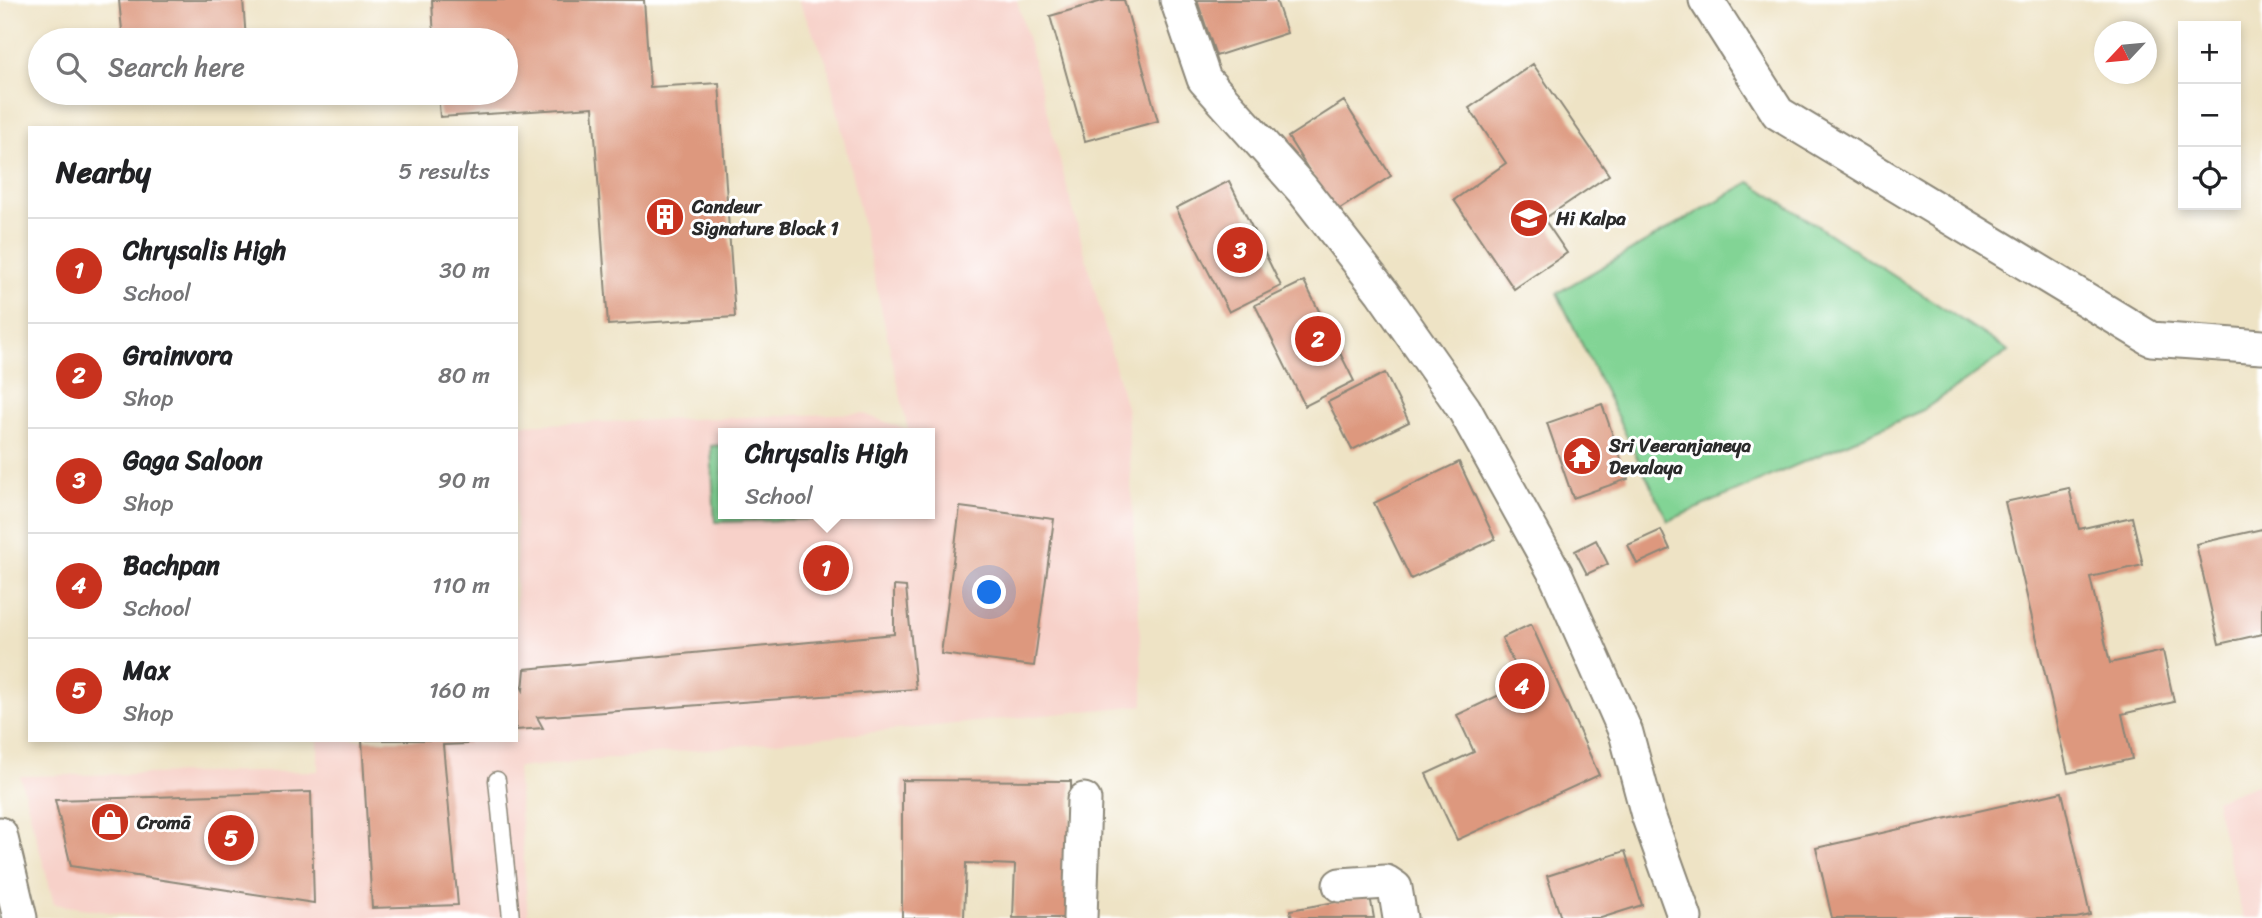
<!DOCTYPE html>
<meta charset="utf-8">
<style>
body{margin:0;font-family:Sriracha,sans-serif;background:#f2f2f2;color:#202124}
.controls{position:absolute;right:21px;top:21px;display:grid;overflow:hidden;border-radius:0px;box-shadow:0 4px 10px #0003}
.controls button{width:63px;height:63px;display:grid;place-items:center;padding:0;border:0;border-bottom:2px solid #e0e0e0;background:#fff;color:#202124;font:35px sans-serif}
.compass{position:absolute;left:2094px;top:21px;width:63px;height:63px;border-radius:50%;background:#fff;box-shadow:0 4px 10px #0003;rotate:244deg}
.you{position:absolute;left:990px;top:593px;width:24px;height:24px;margin:-18px;border:5px solid #fff;border-radius:50%;background:#1a73e8;box-shadow:0 0 0 10px #1a73e833}
.badge{display:grid;place-items:center;width:46px;height:46px;border-radius:50%;background:#c8321e;color:#fff;font-size:23px;font-weight:700}
.pin{position:absolute;translate:-50% -50%;border:4px solid #fff;box-shadow:0 2px 7px #0006}
.popup{position:absolute;left:718px;top:428px;width:217px;height:91px;box-sizing:border-box;display:grid;place-content:center;border-radius:0px;background:#fff;filter:drop-shadow(0 2px 5px #0005);font-size:23px;white-space:nowrap;color:#757577}
.popup b{font-size:26px;color:#202124}
.popup::after{content:'';position:absolute;left:50%;top:100%;margin-left:-14px;border:14px solid transparent;border-top-color:#fff}
.list{margin:0;padding:0;list-style:none}
h2{display:flex;justify-content:space-between;align-items:center;height:91px;margin:0;padding:0 28px;font-size:30px}
h2 small{font-size:23px;font-weight:400;color:#757577}
.list li{display:grid;grid-template-columns:46px 1fr auto;gap:21px;align-items:center;box-sizing:border-box;height:105px;padding:0 28px;border-top:2px solid #e0e0e0}
.list b{display:block;font-size:26px;white-space:nowrap}
.list p{margin:0;font-size:23px;white-space:nowrap;color:#757577}
.list em{font-size:23px;font-style:normal;color:#757577}
.icon{flex:none;width:38px;height:38px;fill:none;stroke:currentColor;stroke-width:2;stroke-linecap:round;stroke-linejoin:round}
.map{position:relative;flex:none;width:2262px;height:918px;overflow:hidden}
.search{position:absolute;background:#fff;box-shadow:0 4px 10px #0003;left:28px;top:28px;width:490px;height:77px;display:flex;align-items:center;gap:18px;box-sizing:border-box;padding:0 24px;border-radius:38px;color:#757577;font-size:26px}
.panel{position:absolute;background:#fff;box-shadow:0 4px 10px #0003;left:28px;top:126px;width:490px;height:616px;border-radius:0px}
.map>svg:first-child{display:block}
.built{fill:#f7d1c9;fill-rule:evenodd}
.green{fill:#82d495;stroke:#568060;stroke-width:2}
.building{fill:#dd987e}
.lines{fill:none;stroke-linecap:round;stroke-linejoin:round}
.lane-casing{stroke:#8c8778;stroke-width:19}
.street-casing{stroke:#8c8778;stroke-width:37}
.lane{stroke:#fff;stroke-width:16}
.street{stroke:#fff;stroke-width:33}
.labels{text-anchor:middle;dominant-baseline:central;stroke-width:6;stroke-linejoin:round;paint-order:stroke}
.poi-label{font-size:19px;font-weight:bold;fill:#2b2b2b;stroke:#fff;text-anchor:start}
</style>
<div class="map">
<svg width="2262" height="918" viewBox="0 0 2262 918">
<rect width="100%" height="100%" fill="#fff"/>
<filter id="ink" filterUnits="userSpaceOnUse"><feTurbulence type="fractalNoise" baseFrequency=".0143" numOctaves="2"/><feDisplacementMap in="SourceGraphic" scale="14" xChannelSelector="R" yChannelSelector="G"/><feConvolveMatrix kernelMatrix="1 2 1 2 8 2 1 2 1" color-interpolation-filters="sRGB"/></filter>
<filter id="wash" filterUnits="userSpaceOnUse"><feTurbulence type="fractalNoise" baseFrequency=".00686" numOctaves="4" result="noise"/><feDisplacementMap in="SourceGraphic" scale="28" xChannelSelector="R" yChannelSelector="G"/><feGaussianBlur stdDeviation="1.57" result="paint"/><feColorMatrix in="noise" values="0 0 0 0 0 0 0 0 0 0 0 0 0 0 0 0 0 1.4 0 .05"/><feComposite in="paint" operator="in"/></filter>
<g filter="url(#wash)">
<rect width="100%" height="100%" fill="#eee3c5"/>
<!-- built -->
<path class="built" d="M 798,0 L 1017,0 L 1127,411 L 1144,705 L 517,768 L 528,918 L 148,918 L 54,904 L 20,776 L 318,771 L 318,740 L 516,740 L 516,425 L 861,413 L 908,430 L 827,63 ZM 723,433 L 929,433 L 929,514 L 723,514 Z
M 2262,782 L 2262,918 L 2243,918 L 2215,800 Z"/>
<!-- green -->
<path class="green" d="M 1750,182 L 2009,351 L 1923,410 L 1668,521 L 1557,293 Z
M 723,445 L 723,514 L 844,514 L 844,518 L 715,522 L 711,446 Z"/>
<g id="blocks">
<!-- building -->
<path class="building" d="M 119,0 L 243,0 L 246,40 L 123,40 Z
M 432,0 L 644,0 L 650,87 L 719,83 L 735,317 L 608,325 L 593,107 L 440,117 L 438,93 L 506,93 L 506,40 L 434,40 Z
M 1106,0 L 1124,0 L 1158,121 L 1085,141 L 1050,16 Z
M 1197,0 L 1276,0 L 1287,33 L 1216,56 Z
M 1533,64 L 1609,175 L 1544,219 L 1567,253 L 1514,289 L 1454,200 L 1506,163 L 1469,108 Z
M 1344,101 L 1391,176 L 1335,212 L 1288,137 Z
M 1229,181 L 1281,286 L 1229,312 L 1176,208 Z
M 1304,281 L 1354,381 L 1305,406 L 1255,305 Z
M 1385,373 L 1409,422 L 1352,450 L 1328,402 Z
M 1602,404 L 1628,479 L 1573,498 L 1547,423 Z
M 1459,462 L 1495,539 L 1411,579 L 1374,503 Z
M 2069,488 L 2079,529 L 2132,517 L 2143,565 L 2090,577 L 2110,663 L 2163,651 L 2174,702 L 2122,714 L 2132,759 L 2068,773 L 2005,502 Z
M 960,507 L 1054,519 L 1034,666 L 941,654 Z
M 2262,529 L 2262,634 L 2219,644 L 2196,544 Z
M 1661,530 L 1670,549 L 1637,564 L 1628,545 Z
M 1596,540 L 1608,564 L 1587,574 L 1575,551 Z
M 894,586 L 906,587 L 916,689 L 537,717 L 543,728 L 516,730 L 516,676 L 523,690 L 525,669 L 894,634 Z
M 1531,624 L 1599,775 L 1457,840 L 1426,774 L 1474,752 L 1457,715 L 1523,684 L 1502,638 Z
M 362,740 L 467,740 L 467,744 L 443,745 L 458,905 L 372,908 Z
M 902,780 L 1071,781 L 1071,918 L 1013,918 L 1015,865 L 966,863 L 964,918 L 902,918 Z
M 311,792 L 314,903 L 71,866 L 55,800 Z
M 2062,792 L 2090,915 L 2076,918 L 1832,918 L 1816,848 Z
M 1625,851 L 1642,905 L 1601,918 L 1561,918 L 1547,876 Z
M 1370,896 L 1374,918 L 1292,918 L 1290,910 Z"/>
</g>
</g>
<g filter="url(#ink)">
<use href="#blocks" fill-opacity="0" stroke="#8c8778" stroke-width="2"/>
<g class="lines">
<!-- lane casing -->
<g class="lane-casing">
<path id="lane" d="M 497,780 L 511,918"/>
</g>
<!-- street casing -->
<g class="street-casing">
<path id="street" d="M 1177,0 L 1204,79 L 1302,189 L 1382,292 L 1464,409 L 1556,575 L 1626,733 L 1648,815 L 1685,918
M 1706,0 L 1778,113 L 2151,339 L 2262,347
M 0,834 L 20,918
M 1340,885 L 1386,882 L 1395,888 L 1400,918
M 1080,918 L 1084,800"/>
</g>
<!-- lane -->
<use href="#lane" class="lane"/>
<!-- street -->
<use href="#street" class="street"/>
</g>
</g>
<!-- icons -->
<defs>
<g id="building-disc" transform="scale(2.0125)"><circle r="9.5" fill="#c8321e" stroke="#fff"/><path d="M-4-6H4V6H1V3H-1V6H-4ZM-2.5-4.3h1.7v1.8h-1.7ZM.8-4.3h1.7v1.8H.8ZM-2.5-1h1.7V.8h-1.7ZM.8-1h1.7V.8H.8Z" fill="#fff"/></g>
<g id="school-disc" transform="scale(2.0125)"><circle r="9.5" fill="#c8321e" stroke="#fff"/><path d="M0-5L7-2L0 1L-7-2ZM-4 1L0 2.5L4 1V4Q0 6-4 4Z" fill="#fff"/></g>
<g id="temple-disc" transform="scale(2.0125)"><circle r="9.5" fill="#c8321e" stroke="#fff"/><path d="M0-6L5-2H3V0L6.5 2.5H4V6H1.5V3h-3V6H-4V2.5H-6.5L-3 0V-2H-5Z" fill="#fff"/></g>
<g id="shop-disc" transform="scale(2.0125)"><circle r="9.5" fill="#c8321e" stroke="#fff"/><path d="M-5-2.5h2.3a2.7 3.5 0 0 1 5.4 0H5L5.5 6h-11ZM-1.5-2.5h3a1.5 2.3 0 0 0-3 0Z" fill="#fff"/></g>
</defs>
<g fill-rule="evenodd">
<use href="#building-disc" x="665" y="217"/>
<use href="#school-disc" x="1529" y="218"/>
<use href="#temple-disc" x="1582" y="456"/>
<use href="#shop-disc" x="110" y="822"/>
</g>
<g class="labels">
<!-- poi labels -->
<g class="poi-label">
<text x="692" y="206">Candeur<tspan x="692" dy="22">Signature Block 1</tspan></text>
<text x="1556" y="218">Hi Kalpa</text>
<text x="1609" y="445">Sri Veeranjaneya<tspan x="1609" dy="22">Devalaya</tspan></text>
<text x="137" y="822">Cromā</text>
</g>
</g>
</svg>
<div class="controls">
<button>+</button>
<button>−</button>
<button><svg class="icon" aria-label="locate" viewBox="0 0 24 24"><circle cx="12" cy="12" r="6"/><path d="M12 2v4M12 18v4M2 12h4M18 12h4"/></svg></button>
</div>
<svg class="compass" viewBox="-18 -18 36 36"><path d="M0-13l5 13h-10z" fill="#e53935"/><path d="M0 13l5-13h-10z" fill="#757577"/></svg>
<div class="you"></div>
<div class="pin badge" style="left:826px;top:568px">1</div>
<div class="popup"><b>Chrysalis High</b>School</div>
<div class="pin badge" style="left:1318px;top:339px">2</div>
<div class="pin badge" style="left:1240px;top:250px">3</div>
<div class="pin badge" style="left:1522px;top:686px">4</div>
<div class="pin badge" style="left:231px;top:838px">5</div>
<div class="search"><svg class="icon" aria-label="search" viewBox="0 0 24 24"><circle cx="10" cy="10" r="6"/><path d="M15 15l6 6"/></svg>Search here</div>
<section class="panel">
<h2>Nearby<small>5 results</small></h2>
<ul class="list">
<li><span class="badge">1</span><div><b>Chrysalis High</b><p>School</p></div><em>30 m</em></li>
<li><span class="badge">2</span><div><b>Grainvora</b><p>Shop</p></div><em>80 m</em></li>
<li><span class="badge">3</span><div><b>Gaga Saloon</b><p>Shop</p></div><em>90 m</em></li>
<li><span class="badge">4</span><div><b>Bachpan</b><p>School</p></div><em>110 m</em></li>
<li><span class="badge">5</span><div><b>Max</b><p>Shop</p></div><em>160 m</em></li>
</ul>
</section>
</div>
